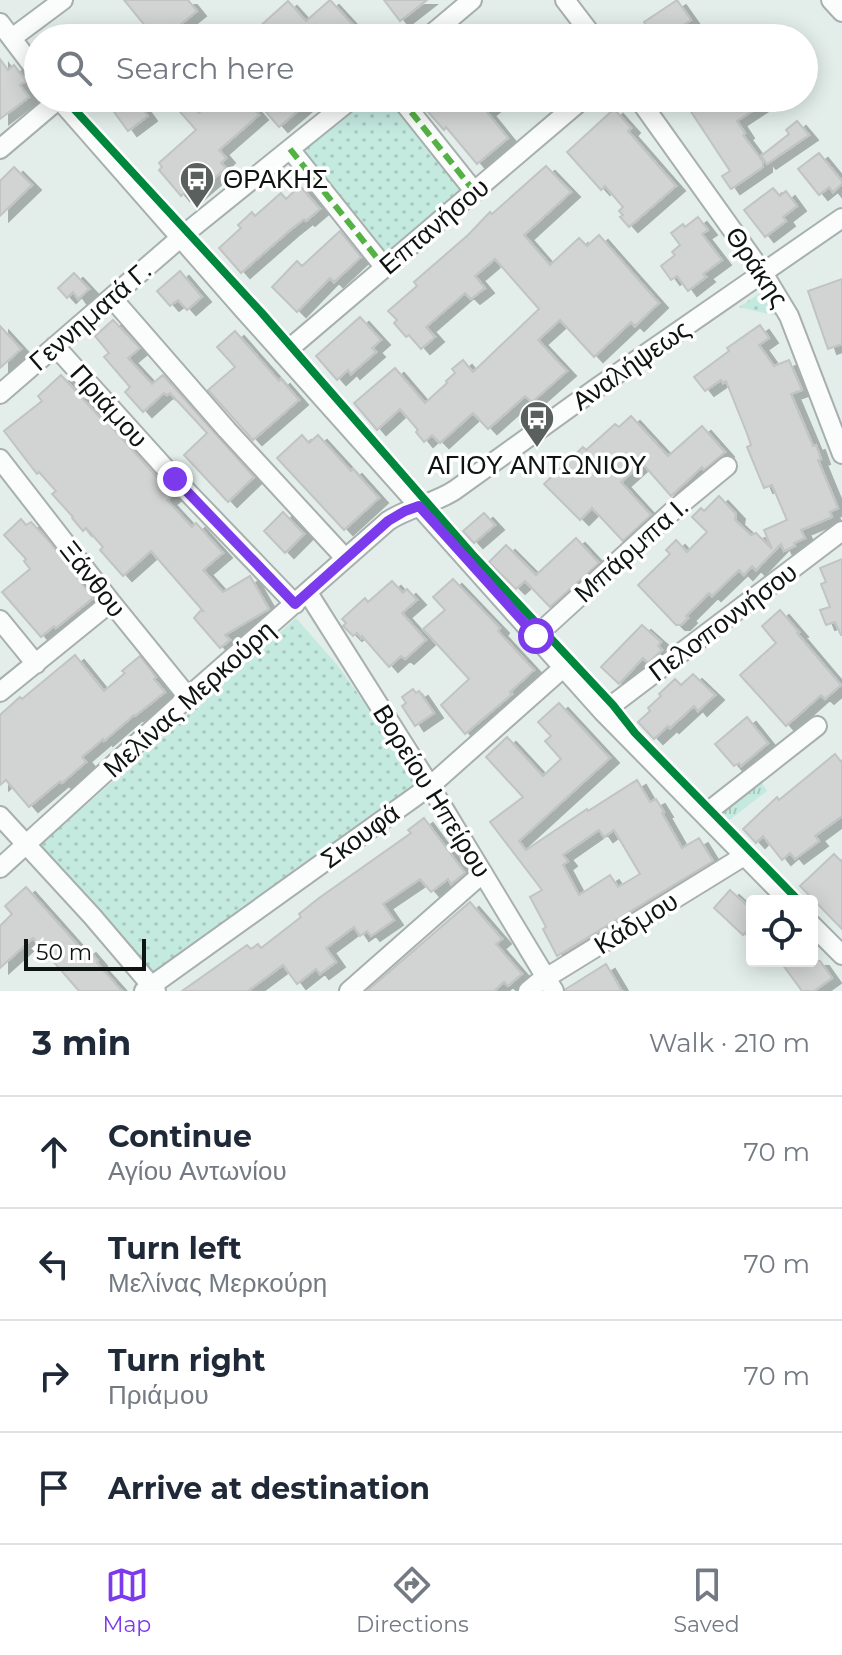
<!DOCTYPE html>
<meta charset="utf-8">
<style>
body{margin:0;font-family:Montserrat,sans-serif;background:#f2f2f3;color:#1f2937}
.controls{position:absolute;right:24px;bottom:24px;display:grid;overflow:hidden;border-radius:8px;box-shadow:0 4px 20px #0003}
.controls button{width:72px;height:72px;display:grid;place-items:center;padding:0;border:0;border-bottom:2px solid #e0e1e3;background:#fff;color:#1f2937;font:40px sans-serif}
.scale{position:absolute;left:24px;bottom:20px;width:122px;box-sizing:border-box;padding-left:8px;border:4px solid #0e1412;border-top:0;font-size:22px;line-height:28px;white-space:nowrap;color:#0e1412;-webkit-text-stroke:6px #fff;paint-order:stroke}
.stop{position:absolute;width:24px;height:24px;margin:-18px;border:6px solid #7c3aed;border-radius:50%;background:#fff}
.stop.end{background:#7c3aed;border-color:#fff;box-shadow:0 2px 8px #0008}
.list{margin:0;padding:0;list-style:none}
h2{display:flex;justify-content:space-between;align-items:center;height:104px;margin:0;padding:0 32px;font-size:34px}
h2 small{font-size:26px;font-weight:400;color:#747a83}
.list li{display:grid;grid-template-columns:52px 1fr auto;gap:24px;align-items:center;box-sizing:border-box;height:112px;padding:0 32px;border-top:2px solid #e0e1e3}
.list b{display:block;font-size:30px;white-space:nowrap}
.list p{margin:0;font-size:26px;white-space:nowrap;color:#747a83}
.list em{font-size:26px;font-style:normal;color:#747a83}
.icon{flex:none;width:44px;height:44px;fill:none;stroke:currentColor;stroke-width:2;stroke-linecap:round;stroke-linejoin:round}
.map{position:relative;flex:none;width:842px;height:991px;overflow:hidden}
.search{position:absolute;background:#fff;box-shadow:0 4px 20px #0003;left:24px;right:24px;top:24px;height:88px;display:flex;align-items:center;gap:20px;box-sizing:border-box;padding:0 28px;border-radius:44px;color:#747a83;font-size:30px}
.sheet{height:552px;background:#fff}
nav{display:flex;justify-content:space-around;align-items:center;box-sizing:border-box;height:112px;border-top:2px solid #e0e1e3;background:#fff;font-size:22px;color:#747a83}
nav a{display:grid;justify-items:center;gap:4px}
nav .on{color:#7c3aed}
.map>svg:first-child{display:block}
.grass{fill:url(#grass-tufts)}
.park{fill:url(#park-dots)}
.building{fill:#d2d4d4;stroke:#c1c4c3;stroke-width:2;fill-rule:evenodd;filter:url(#shadow)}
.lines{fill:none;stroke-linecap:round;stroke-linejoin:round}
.minor-casing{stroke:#a8b0ae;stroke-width:22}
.minor{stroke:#fbfcfc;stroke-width:18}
.quiet{stroke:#54b144;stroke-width:6;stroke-dasharray:12 6;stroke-linecap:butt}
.cycleway-casing{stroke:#fff;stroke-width:13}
.cycleway{stroke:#00873e;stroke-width:8}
.route{stroke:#7c3aed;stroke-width:10}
.labels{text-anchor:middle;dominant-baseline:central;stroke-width:7;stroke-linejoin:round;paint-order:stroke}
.poi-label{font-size:26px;fill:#0e1412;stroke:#fff;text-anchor:start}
.street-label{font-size:26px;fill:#0e1412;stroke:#fff}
</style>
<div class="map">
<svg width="842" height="991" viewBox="0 0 842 991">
<defs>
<pattern id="grass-tufts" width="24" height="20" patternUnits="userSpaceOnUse" patternTransform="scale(2)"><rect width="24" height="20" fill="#c4eae0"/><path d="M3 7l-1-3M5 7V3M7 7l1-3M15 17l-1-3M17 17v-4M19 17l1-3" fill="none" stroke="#a7c8bf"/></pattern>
<pattern id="park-dots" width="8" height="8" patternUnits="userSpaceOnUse" patternTransform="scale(2)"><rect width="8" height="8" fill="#c4eae0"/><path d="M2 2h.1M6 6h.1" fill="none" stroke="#a7c8bf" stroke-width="1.8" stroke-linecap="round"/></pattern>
<filter id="shadow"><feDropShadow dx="9" dy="5" stdDeviation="0" flood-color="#0004"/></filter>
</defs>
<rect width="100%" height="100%" fill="#e3eeeb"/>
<!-- grass -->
<path class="grass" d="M 762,783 L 767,791 L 727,822 L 720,815 Z"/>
<!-- park -->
<path class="park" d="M 367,98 L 391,98 L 465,191 L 388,258 L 301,151 Z
M 763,291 L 777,316 L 739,307 Z
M 296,618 L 339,667 L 416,777 L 425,778 L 153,976 L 39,847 Z"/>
<!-- building -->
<path class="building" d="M 124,0 L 188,0 L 197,11 L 175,29 L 173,25 L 155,38 Z
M 330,0 L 365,38 L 291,38 L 284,30 L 275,38 L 247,38 L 288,1 L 306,21 Z
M 384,0 L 427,0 L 400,21 Z
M 677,0 L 691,20 L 664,38 L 655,38 L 644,22 Z
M 0,59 L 8,70 L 14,65 L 26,81 L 20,85 L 29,97 L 0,119 Z
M 104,98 L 135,98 L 148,116 L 128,131 Z
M 168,98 L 186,98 L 199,113 L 215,98 L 244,98 L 259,115 L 219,150 L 226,158 L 221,163 L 226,168 L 192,197 L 187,191 L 181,196 L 159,170 L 162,167 L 159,163 L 196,130 Z
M 254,98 L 313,98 L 279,127 Z
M 430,98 L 502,98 L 486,111 L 508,138 L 477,164 L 446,127 L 444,130 L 422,105 Z
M 682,98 L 772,98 L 737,121 L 745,133 L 743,135 L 763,162 L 763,167 L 731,189 L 722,176 L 730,171 Z
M 614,109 L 631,128 L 628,131 L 676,186 L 629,227 L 620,217 L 623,215 L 619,211 L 623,207 L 605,186 L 601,190 L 567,152 Z
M 797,121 L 809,135 L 767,164 L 761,156 L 789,134 L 786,130 Z
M 819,153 L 842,181 L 842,184 L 833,192 L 829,187 L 819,195 L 798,169 Z
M 546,166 L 571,192 L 524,235 L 550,265 L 579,238 L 587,246 L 599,235 L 659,303 L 635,326 L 631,322 L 594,357 L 560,320 L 538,340 L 567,371 L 532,402 L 525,396 L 488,429 L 473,413 L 440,443 L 432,435 L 424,442 L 416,432 L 418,430 L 400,409 L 377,430 L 354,403 L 395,368 L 425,403 L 447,383 L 446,381 L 455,373 L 452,369 L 463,360 L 473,372 L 539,309 L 495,259 L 475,276 L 485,288 L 471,299 L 465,293 L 426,327 L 435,337 L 421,349 L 409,335 L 406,337 L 394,323 L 397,320 L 388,311 L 417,286 L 414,282 L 468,235 L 490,212 L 492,214 Z
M 14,167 L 32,185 L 0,216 L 0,181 Z
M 300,186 L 320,209 L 306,221 L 304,219 L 289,231 L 241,273 L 219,248 L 241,228 L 238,225 L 252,212 L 255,216 L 281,193 L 286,199 Z
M 773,188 L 780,196 L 786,191 L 797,206 L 783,217 L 786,221 L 765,237 L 744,210 Z
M 698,217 L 708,230 L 702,234 L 722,260 L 703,274 L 706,277 L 688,291 L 677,276 L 671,280 L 661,266 L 675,255 L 672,252 L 680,245 L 671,233 L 683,224 L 685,227 Z
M 340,231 L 361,257 L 334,282 L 330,278 L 297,312 L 272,287 L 297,261 L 302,266 Z
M 180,271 L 202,297 L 187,310 L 178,300 L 170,306 L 157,291 Z
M 74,273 L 89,289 L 78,299 L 73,292 L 67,298 L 58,288 Z
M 842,279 L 842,344 L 828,349 L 808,291 Z
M 360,317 L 381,340 L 372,348 L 376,352 L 351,374 L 348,370 L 337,380 L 316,356 Z
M 113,320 L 140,348 L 128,358 L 152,384 L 163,375 L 254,477 L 228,502 L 184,455 L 207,433 L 170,393 L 167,395 L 164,393 L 143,412 L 125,392 L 130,387 L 104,357 L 109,353 L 95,336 Z
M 760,325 L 769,338 L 759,345 L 774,366 L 789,360 L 802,390 L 791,394 L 813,446 L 816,445 L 821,459 L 818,460 L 838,508 L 830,512 L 832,517 L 801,530 L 805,538 L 794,543 L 795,546 L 784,551 L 781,544 L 756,570 L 752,566 L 744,575 L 739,570 L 712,596 L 709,593 L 686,616 L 688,618 L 681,625 L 676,625 L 638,585 L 670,554 L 666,550 L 676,540 L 687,552 L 707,532 L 692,517 L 701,508 L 704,511 L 719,496 L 736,514 L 735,520 L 751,535 L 756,533 L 772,549 L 764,530 L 787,520 L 772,485 L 764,488 L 747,447 L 751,445 L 746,431 L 726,381 L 723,383 L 721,380 L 705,391 L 694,377 L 729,351 L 727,348 Z
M 0,326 L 21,349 L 0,368 Z
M 235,331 L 279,381 L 281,379 L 299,400 L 253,440 L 208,390 L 235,367 L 217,347 Z
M 61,375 L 103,421 L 105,420 L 173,495 L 167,500 L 192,527 L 196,523 L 223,553 L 203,570 L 223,592 L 250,576 L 269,609 L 225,635 L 230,640 L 220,648 L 194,618 L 201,610 L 204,612 L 151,551 L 123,576 L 100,550 L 103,547 L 86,528 L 83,531 L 72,518 L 73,517 L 52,494 L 56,491 L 39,472 L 37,474 L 4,431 L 42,401 L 38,396 Z
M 631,416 L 668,456 L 702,426 L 725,452 L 704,470 L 702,467 L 671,496 L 642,463 L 621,482 L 651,515 L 623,541 L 592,508 L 580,520 L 544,484 L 583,447 L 586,450 L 615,424 L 619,427 Z
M 302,435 L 309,443 L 318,435 L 351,471 L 353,469 L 379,498 L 344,530 L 277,458 Z
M 283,512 L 304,534 L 285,553 L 264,531 Z
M 484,513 L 495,525 L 474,543 L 463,531 Z
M 21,519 L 26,525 L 31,522 L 49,541 L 93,598 L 56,628 L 54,626 L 41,637 L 2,592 L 30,569 L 24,561 L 26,559 L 4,535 Z
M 576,538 L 599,563 L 550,607 L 525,581 L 516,589 L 489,562 L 506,545 L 536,575 Z
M 842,559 L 842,635 L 841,635 L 835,622 L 826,625 L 820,610 L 830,607 L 821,584 L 826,582 L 820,568 Z
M 453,579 L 500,628 L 498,631 L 534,670 L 510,692 L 512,694 L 465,734 L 441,705 L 469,679 L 423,629 L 445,610 L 433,597 Z
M 392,581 L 403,593 L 407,589 L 417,600 L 402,613 L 426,640 L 405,659 L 401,656 L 389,667 L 362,636 L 361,638 L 357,633 L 353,636 L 343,626 L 346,623 L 342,619 L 365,598 L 368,602 Z
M 780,610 L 799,632 L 797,633 L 841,685 L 825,699 L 821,695 L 786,726 L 740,675 L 776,643 L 762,626 Z
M 642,625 L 661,642 L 658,646 L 662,650 L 648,663 L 643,658 L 619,684 L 601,667 Z
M 75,655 L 104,691 L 125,673 L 122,671 L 140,656 L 156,677 L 154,679 L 165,692 L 135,716 L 134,715 L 104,741 L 103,739 L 82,757 L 86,762 L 62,783 L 60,781 L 29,807 L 6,780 L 0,785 L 0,715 L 20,697 L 22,699 Z
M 693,674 L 715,695 L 698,711 L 694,706 L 670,728 L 668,726 L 654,739 L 638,722 L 650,711 L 648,708 L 661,696 L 659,694 L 675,679 L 681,685 Z
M 413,689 L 416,693 L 419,691 L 434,713 L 415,726 L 402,706 L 406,703 L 402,697 Z
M 559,703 L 610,758 L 519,841 L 526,850 L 587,809 L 588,811 L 637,780 L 650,802 L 656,799 L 664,812 L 662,813 L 682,848 L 699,838 L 713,861 L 557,956 L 543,929 L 546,927 L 530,897 L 542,890 L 490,822 L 523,797 L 486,757 L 507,737 L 543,776 L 561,759 L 545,741 L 551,736 L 538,722 ZM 599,830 L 604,837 L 614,830 L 640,874 L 618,887 L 610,875 L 579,895 L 563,865 L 568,861 L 563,855 Z
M 747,717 L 768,743 L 741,766 L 739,763 L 734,766 L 715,744 Z
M 835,754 L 842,763 L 842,816 L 815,836 L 819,841 L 795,859 L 790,853 L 782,860 L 763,836 L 756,843 L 743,829 L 777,797 L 779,800 Z
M 424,818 L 465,873 L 451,884 L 448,879 L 431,892 L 420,879 L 383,904 L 394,920 L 371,936 L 367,931 L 360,936 L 354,927 L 326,948 L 336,962 L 320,974 L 316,969 L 297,984 L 283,965 L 248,991 L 182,991 L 247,945 L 251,949 L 258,944 L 261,948 L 301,917 L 299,914 L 319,898 L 411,833 L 408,830 Z
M 834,854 L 842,862 L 842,929 L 800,886 Z
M 26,887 L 83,951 L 87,948 L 98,961 L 97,963 L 122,991 L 79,991 L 33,938 L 0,968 L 0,926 L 12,914 L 5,906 Z
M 730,890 L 752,910 L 752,925 L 743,935 L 714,908 Z
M 470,902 L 502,939 L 496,944 L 522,974 L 508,986 L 504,982 L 494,991 L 367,991 Z
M 780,961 L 820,961 L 832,978 L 814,991 L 802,991 Z
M 606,964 L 622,991 L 566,991 L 566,989 Z"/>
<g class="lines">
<!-- minor casing -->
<g class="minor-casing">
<path id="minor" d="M 565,0 L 594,38
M 831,0 L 842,12
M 0,23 L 38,73
M 12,38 L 63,0
M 427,38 L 472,0
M 58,98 L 243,309 L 603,712 L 789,901
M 400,98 L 474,191
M 638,98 L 763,273 L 789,316 L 842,454
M 0,149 L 59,99
M 290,149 L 385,268
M 112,298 L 227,430 L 345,558
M 55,346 L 175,479 L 295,604
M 283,354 L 584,98
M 0,394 L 187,232 L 353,98
M 0,459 L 111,602 L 188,697
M 308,593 L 430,786 L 554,991
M 0,620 L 36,664
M 536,636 L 675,509 L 727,466
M 0,692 L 111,602
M 603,712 L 842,531
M 705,814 L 817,726
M 0,816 L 92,916 L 156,991
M 0,868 L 188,697 L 388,521 C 409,507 434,504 455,490 L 598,387 L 842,218
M 812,925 L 842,955
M 144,991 L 430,786 L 564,667
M 349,991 L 483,873
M 528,991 L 546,976 L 554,973 L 744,856"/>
</g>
<!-- minor -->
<use href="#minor" class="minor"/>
<!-- quiet -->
<path class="quiet" d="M 400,98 L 474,191
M 290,149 L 385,268"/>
<!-- cycleway casing -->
<g class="cycleway-casing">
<path id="cycleway" d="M 64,98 L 261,312 L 472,554 L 613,705 L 635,733 L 799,901"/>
</g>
<!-- cycleway -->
<use href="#cycleway" class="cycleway"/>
</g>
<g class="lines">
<!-- route -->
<path class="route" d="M 175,479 L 295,604 L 388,521 L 405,511 L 419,506 L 536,636"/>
</g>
<!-- icons -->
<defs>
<g id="bus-pin" transform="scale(1.8)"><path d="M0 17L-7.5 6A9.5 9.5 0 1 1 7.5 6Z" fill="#59605e" stroke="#fff"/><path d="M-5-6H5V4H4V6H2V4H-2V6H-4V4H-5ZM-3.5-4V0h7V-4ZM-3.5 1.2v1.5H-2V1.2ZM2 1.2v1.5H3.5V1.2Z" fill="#fff"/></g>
</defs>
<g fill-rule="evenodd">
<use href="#bus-pin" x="197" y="179"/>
<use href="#bus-pin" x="537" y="418"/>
</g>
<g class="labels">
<!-- poi labels -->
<g class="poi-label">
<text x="223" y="179">ΘΡΑΚΗΣ</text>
<text x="537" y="465" text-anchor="middle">ΑΓΙΟΥ ΑΝΤΩΝΙΟΥ</text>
</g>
<!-- street labels -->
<g class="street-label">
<text transform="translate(434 226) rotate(-40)">Επτανήσου</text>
<text transform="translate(757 267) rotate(56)">Θράκης</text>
<text transform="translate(90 316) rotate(-41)">Γεννηματά Γ.</text>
<text transform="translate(631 365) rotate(-35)">Αναλήψεως</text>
<text transform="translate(109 406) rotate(48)">Πριάμου</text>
<text transform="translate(631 550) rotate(-42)">Μπάρμπα Ι.</text>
<text transform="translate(93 579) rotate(52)">Ξάνθου</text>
<text transform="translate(723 622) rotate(-37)">Πελοποννήσου</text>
<text transform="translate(189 699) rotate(-42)">Μελίνας Μερκούρη</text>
<text transform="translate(432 791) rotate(58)">Βορείου Ηπείρου</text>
<text transform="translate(360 836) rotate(-36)">Σκουφά</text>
<text transform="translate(636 923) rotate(-32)">Κάδμου</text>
</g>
</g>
</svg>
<div class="controls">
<button><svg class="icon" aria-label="locate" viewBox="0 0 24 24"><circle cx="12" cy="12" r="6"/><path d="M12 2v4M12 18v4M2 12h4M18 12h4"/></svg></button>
</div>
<div class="scale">50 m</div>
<div class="stop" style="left:536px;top:636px"></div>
<div class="stop end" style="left:175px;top:479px"></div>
<div class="search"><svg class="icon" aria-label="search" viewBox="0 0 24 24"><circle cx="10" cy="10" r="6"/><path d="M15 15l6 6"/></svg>Search here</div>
</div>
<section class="sheet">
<h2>3 min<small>Walk · 210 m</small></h2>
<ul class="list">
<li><svg class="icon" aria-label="ahead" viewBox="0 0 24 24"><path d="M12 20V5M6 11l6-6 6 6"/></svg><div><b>Continue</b><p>Αγίου Αντωνίου</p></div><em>70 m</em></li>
<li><svg class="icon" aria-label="left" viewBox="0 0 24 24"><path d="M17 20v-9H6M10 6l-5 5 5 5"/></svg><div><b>Turn left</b><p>Μελίνας Μερκούρη</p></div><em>70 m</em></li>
<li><svg class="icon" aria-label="right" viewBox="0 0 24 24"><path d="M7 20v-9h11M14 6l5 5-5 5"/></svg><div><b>Turn right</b><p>Πριάμου</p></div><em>70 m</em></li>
<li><svg class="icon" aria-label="arrive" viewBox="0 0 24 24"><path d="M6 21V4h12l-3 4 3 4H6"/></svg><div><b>Arrive at destination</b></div></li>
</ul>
</section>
<nav>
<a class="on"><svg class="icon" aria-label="map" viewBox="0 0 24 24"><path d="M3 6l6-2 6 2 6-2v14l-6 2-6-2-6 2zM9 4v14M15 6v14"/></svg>Map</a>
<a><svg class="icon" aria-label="directions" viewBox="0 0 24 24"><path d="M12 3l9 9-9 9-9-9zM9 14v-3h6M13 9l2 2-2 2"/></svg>Directions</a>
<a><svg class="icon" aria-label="saved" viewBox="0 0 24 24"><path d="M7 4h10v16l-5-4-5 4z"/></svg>Saved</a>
</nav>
